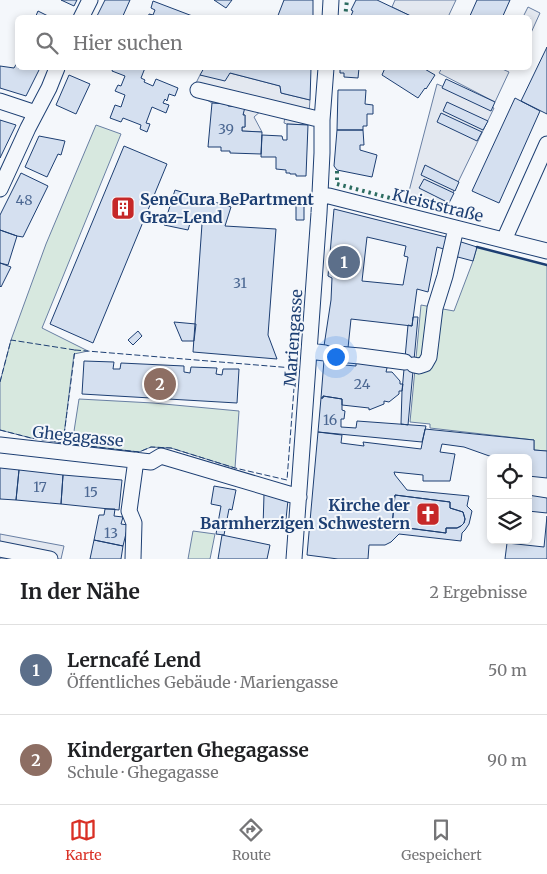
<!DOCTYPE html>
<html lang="de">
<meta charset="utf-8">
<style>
body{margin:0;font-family:Merriweather,serif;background:#f2f2f2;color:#202124}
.controls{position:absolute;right:15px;bottom:15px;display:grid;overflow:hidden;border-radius:8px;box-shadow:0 2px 8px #0003}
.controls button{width:45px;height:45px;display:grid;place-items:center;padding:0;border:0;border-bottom:1px solid #e0e0e0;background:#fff;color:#202124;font:25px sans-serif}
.you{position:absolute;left:335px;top:356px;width:18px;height:18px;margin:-12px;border:4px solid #fff;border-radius:50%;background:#1a73e8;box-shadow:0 0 0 8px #1a73e833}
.badge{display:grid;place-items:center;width:32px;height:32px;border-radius:50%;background:#d93025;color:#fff;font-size:16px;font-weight:700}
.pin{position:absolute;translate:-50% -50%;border:2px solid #fff;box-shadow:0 1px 5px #0006}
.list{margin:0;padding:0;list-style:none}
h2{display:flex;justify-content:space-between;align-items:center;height:65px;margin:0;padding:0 20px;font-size:21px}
h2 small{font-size:16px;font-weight:400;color:#757577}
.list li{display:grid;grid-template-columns:32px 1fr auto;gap:15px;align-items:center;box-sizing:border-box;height:90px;padding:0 20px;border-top:1px solid #e0e0e0}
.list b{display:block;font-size:19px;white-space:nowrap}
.list p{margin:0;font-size:16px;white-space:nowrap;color:#757577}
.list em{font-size:16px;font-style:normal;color:#757577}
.icon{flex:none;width:28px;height:28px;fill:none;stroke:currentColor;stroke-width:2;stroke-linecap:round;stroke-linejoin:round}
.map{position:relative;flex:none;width:547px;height:559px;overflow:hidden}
.search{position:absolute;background:#fff;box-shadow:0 2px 8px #0003;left:15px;right:15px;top:15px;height:55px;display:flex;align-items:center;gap:12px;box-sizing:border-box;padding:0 18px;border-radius:8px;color:#757577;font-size:19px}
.sheet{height:245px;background:#fff}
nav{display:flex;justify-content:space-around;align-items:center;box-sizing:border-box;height:70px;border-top:1px solid #e0e0e0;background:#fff;font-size:14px;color:#757577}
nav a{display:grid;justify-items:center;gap:2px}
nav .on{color:#d93025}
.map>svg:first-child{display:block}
.green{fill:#d7e8df;stroke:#687fa3}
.parking{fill:#e3e8f0;stroke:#687fa3}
.building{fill:#d5e0f0;stroke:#1d3f73;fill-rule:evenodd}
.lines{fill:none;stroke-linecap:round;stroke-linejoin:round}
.minor-casing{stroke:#1d3f73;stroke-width:17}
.minor{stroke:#f4f7fb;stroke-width:15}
.hedge{stroke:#2c6c60;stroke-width:4;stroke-dasharray:2.5 4;stroke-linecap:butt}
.fence{stroke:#1d3f73;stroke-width:1;stroke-dasharray:6 2.5;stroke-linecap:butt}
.wall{stroke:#1d3f73;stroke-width:2.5}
.labels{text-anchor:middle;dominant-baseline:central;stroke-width:4;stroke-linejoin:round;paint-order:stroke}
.number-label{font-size:14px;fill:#4b6792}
.poi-label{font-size:16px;font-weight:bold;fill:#1d3f73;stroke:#f4f7fb;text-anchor:start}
.street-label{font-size:16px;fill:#1d3f73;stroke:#f4f7fb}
</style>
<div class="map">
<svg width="547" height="559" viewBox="0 0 547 559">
<rect width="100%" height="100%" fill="#f4f7fb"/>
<!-- green -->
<path class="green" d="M 96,125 L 121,134 L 42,328 L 88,351 L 74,354 L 63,443 L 31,438 L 0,430 L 0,382 L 11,340 L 46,244 Z
M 477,247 L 547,265 L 547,451 L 534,450 L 534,440 L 430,428 L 430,424 L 410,422 L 421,305 L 454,311 L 473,261 Z
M 79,399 L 153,403 L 239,411 L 235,468 L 171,448 L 151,447 L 139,452 L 72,444 Z
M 193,531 L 215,534 L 210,559 L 188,559 Z"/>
<!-- parking -->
<path class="parking" d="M 395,0 L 456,0 L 448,17 L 415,18 L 392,7 Z
M 528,7 L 540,13 L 530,35 L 530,18 L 523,17 Z
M 442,68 L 500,68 L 509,72 L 495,102 L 439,73 Z
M 230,73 L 280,86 L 281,93 L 310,100 L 308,125 L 287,124 L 284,123 L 285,116 L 262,110 L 254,117 L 262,132 L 242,131 L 242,127 L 245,127 L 245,115 L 243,115 L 244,107 L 228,106 L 227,104 L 212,103 L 192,91 L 200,75 Z
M 437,84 L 494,108 L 446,207 L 408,195 Z
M 0,534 L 64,546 L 61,559 L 0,559 Z"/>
<!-- building -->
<path class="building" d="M 61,0 L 77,0 L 74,6 Z
M 105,0 L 130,0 L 122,18 L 96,18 Z
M 214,0 L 232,0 L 226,8 Z
M 284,0 L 313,0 L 313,18 L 277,18 Z
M 356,0 L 377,0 L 415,18 L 355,18 L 351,16 L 353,11 L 351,10 Z
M 477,0 L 510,0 L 502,18 L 469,18 Z
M 153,1 L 195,17 L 195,18 L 148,18 L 149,14 L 153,15 L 155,10 L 151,8 Z
M 38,11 L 52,18 L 35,18 Z
M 547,47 L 547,114 L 521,101 Z
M 18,61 L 18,68 L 40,68 L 26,96 L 0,88 L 0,66 L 14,68 Z
M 113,68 L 145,68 L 141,78 L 145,80 L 144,82 L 153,86 L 156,79 L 178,88 L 175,96 L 169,94 L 167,101 L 165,99 L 163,103 L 169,105 L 166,113 L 152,107 L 146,123 L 150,124 L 147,132 L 140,129 L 141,125 L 123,118 L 121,122 L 110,118 L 115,105 L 121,107 L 125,95 L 115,91 L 118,85 L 121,86 L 125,76 L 112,71 Z
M 204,68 L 311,68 L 310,100 L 281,93 L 280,86 L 230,73 L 225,81 L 200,75 Z
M 340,68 L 359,68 L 358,78 L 344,77 L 344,73 L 340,73 Z
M 385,68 L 423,68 L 435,75 L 426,89 L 425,88 L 418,98 L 382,75 Z
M 69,75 L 90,84 L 76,114 L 56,105 Z
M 446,79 L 495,102 L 491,111 L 442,88 Z
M 338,90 L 366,90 L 365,104 L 373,105 L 373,114 L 367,114 L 367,126 L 363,126 L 363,130 L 337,130 Z
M 515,98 L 540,111 L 499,203 L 472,191 Z
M 447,102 L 488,121 L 483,130 L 443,111 Z
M 212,103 L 228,104 L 228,106 L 245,107 L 243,115 L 245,115 L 245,127 L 242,127 L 242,131 L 262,132 L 261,154 L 230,153 L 230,151 L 221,151 L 221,147 L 208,147 Z
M 441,113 L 482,132 L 477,141 L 437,122 Z
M 0,120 L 16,125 L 0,158 Z
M 287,124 L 308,125 L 306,176 L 296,176 L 296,174 L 290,174 L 290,173 L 286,173 L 286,170 L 276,169 L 276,157 L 261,157 L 262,135 L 282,136 L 283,140 L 287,140 Z
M 337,130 L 363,130 L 364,145 L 360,145 L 360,150 L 377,155 L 372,177 L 337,170 L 334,166 Z
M 39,136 L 65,141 L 61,155 L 58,154 L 47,177 L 25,167 Z
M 124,146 L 167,164 L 93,343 L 50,324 Z
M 425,165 L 459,182 L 455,191 L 421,175 Z
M 21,173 L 48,186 L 23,237 L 17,236 L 0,230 L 0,215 Z
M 424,179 L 454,193 L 449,203 L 419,188 Z
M 175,190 L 231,207 L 225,226 L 276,229 L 268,335 L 277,359 L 193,352 L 202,224 L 191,220 L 188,230 L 164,225 Z
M 296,206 L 304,206 L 304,220 L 296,220 Z
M 334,209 L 450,238 L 447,250 L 437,247 L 428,292 L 417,289 L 412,326 L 351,319 L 348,348 L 324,346 L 331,300 L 332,278 L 328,276 ZM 367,237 L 406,246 L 404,256 L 408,257 L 403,285 L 362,281 Z
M 0,230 L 17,236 L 8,265 L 0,263 Z
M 458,241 L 477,247 L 473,261 L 454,256 Z
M 0,263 L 11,267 L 1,287 L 0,286 Z
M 413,317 L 418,317 L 408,425 L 401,424 L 402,391 L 408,325 L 412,326 Z
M 174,322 L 196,324 L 194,341 L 182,341 Z
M 138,331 L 142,336 L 133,345 L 128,340 Z
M 356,358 L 374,359 L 387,368 L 386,372 L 392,372 L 400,381 L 400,384 L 403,384 L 402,391 L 399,391 L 399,394 L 389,402 L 384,401 L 384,404 L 369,410 L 369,408 L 342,405 L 342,399 L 323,396 L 323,398 L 321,398 L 324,360 L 332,360 L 332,362 L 334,364 L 356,366 Z
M 84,361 L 114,362 L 113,369 L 120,369 L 121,363 L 184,366 L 184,372 L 190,373 L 191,367 L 217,368 L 216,374 L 222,375 L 223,369 L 239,369 L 237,403 L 82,394 Z
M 323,396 L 342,399 L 342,410 L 345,411 L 344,419 L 341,419 L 341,427 L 356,428 L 357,421 L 426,426 L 422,442 L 318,432 L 321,398 L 323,398 Z
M 425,429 L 534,440 L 534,450 L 547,451 L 547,478 L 528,476 L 528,458 L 495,458 L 464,447 L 442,444 L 440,452 L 455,454 L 450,481 L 423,481 L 423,475 L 394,472 L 395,475 L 407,490 L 469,496 L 467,506 L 472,511 L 469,524 L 465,530 L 462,533 L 461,541 L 399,534 L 391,542 L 385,545 L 369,545 L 368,559 L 338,559 L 307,555 L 318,432 L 342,435 L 341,443 L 364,446 L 363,442 L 421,449 ZM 395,495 L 450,502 L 450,508 L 463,512 L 465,519 L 464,523 L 461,526 L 457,528 L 446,528 L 446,533 L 392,526 Z
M 0,468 L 19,470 L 16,500 L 0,499 Z
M 19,470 L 63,475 L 61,504 L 16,500 Z
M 63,475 L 122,480 L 119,510 L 61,504 Z
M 214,486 L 236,490 L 232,510 L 229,509 L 224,535 L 216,534 L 221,506 L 211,504 Z
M 264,494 L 288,500 L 285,529 L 263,528 Z
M 395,495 L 450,502 L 450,508 L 463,512 L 465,519 L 464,523 L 461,526 L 457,528 L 446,528 L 446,533 L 392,526 Z
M 528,495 L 547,498 L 547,513 L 528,511 Z
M 105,509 L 115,509 L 114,516 L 123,517 L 121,524 L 128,525 L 123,546 L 94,540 L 99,515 L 104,515 Z
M 547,516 L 547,559 L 505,559 L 507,543 L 544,547 Z
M 222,535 L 270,545 L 267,559 L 218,559 Z
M 94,540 L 123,546 L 121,559 L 90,559 Z"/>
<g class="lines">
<!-- minor casing -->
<g class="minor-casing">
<path id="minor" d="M 81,18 L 90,0
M 330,18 L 331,0
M 198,90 L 322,120
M 0,101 L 36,113
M 0,189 L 28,128 L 49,88 L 57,68
M 320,196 L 329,196 L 547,251
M 504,240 L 547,144
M 309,351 L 325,353
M 337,354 L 360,356 L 405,362
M 414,365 L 419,366 L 425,364 L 429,357 L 435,308 L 445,276 L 456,228
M 0,445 L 151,462 L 161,456 L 299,497
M 0,549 L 50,559
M 133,559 L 134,523 L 129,511 L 136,460
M 294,559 L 319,213 L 322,153 L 322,120 L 326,68"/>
</g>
<!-- minor -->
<use href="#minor" class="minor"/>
<!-- hedge -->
<path class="hedge" d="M 345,18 L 347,0
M 337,171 L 337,184 L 394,199"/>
<!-- fence -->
<path class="fence" d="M 75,350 L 293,368 L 295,375 L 287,480 L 235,468 L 171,448 L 151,447 L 139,452 L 63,443 Z
M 0,382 L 11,340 L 75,350
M 0,430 L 31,438 L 63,443"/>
<!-- wall -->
<path class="wall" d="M 477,247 L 547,265"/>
</g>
<!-- icons -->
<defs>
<g id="building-square" transform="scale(1.25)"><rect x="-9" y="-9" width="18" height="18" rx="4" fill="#c62828" stroke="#f4f7fb"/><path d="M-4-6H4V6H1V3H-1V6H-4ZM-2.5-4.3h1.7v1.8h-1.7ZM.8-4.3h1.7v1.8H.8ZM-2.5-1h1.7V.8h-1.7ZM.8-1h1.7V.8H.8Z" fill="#fff"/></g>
<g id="church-square" transform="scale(1.25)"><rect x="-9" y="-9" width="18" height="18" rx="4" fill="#c62828" stroke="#f4f7fb"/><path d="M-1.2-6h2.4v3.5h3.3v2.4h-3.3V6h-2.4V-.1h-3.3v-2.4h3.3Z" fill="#fff"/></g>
</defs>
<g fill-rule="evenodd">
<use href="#building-square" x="123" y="208"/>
<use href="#church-square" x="428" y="514"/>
</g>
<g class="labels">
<!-- number labels -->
<g class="number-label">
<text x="226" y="129">39</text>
<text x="24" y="200">48</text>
<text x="240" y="283">31</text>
<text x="362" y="384">24</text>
<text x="330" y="420">16</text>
<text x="40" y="487">17</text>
<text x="91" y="492">15</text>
<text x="111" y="533">13</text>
</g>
<!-- poi labels -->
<g class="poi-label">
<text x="140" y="199">SeneCura BePartment<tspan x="140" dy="18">Graz-Lend</tspan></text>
<text x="410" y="505" text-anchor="end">Kirche der<tspan x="410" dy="18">Barmherzigen Schwestern</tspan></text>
</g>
<!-- street labels -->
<g class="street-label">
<text transform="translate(438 205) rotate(14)">Kleiststraße</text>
<text transform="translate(293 338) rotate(-86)">Mariengasse</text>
<text transform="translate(78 436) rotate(6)">Ghegagasse</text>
</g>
</g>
</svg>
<div class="controls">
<button><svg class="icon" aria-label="locate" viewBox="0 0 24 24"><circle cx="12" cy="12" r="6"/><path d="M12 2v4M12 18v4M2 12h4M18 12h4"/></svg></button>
<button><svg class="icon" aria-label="layers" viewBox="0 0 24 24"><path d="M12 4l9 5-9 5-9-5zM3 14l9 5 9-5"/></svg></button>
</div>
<div class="you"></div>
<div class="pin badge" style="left:344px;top:262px;background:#5c6f8a">1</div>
<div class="pin badge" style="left:160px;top:384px;background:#8d6e63">2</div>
<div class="search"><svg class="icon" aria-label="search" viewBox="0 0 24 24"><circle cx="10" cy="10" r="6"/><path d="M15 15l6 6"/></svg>Hier suchen</div>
</div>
<section class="sheet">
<h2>In der Nähe<small>2 Ergebnisse</small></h2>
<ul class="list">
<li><span class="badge" style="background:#5c6f8a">1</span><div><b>Lerncafé Lend</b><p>Öffentliches Gebäude · Mariengasse</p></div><em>50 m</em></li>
<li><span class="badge" style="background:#8d6e63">2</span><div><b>Kindergarten Ghegagasse</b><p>Schule · Ghegagasse</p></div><em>90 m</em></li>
</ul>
</section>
<nav>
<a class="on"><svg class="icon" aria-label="map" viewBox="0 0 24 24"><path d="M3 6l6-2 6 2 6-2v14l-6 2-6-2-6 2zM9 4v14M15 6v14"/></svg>Karte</a>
<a><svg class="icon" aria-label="directions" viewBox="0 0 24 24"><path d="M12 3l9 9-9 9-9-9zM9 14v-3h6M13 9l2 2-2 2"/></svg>Route</a>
<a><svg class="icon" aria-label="saved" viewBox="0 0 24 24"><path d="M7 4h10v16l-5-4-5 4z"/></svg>Gespeichert</a>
</nav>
